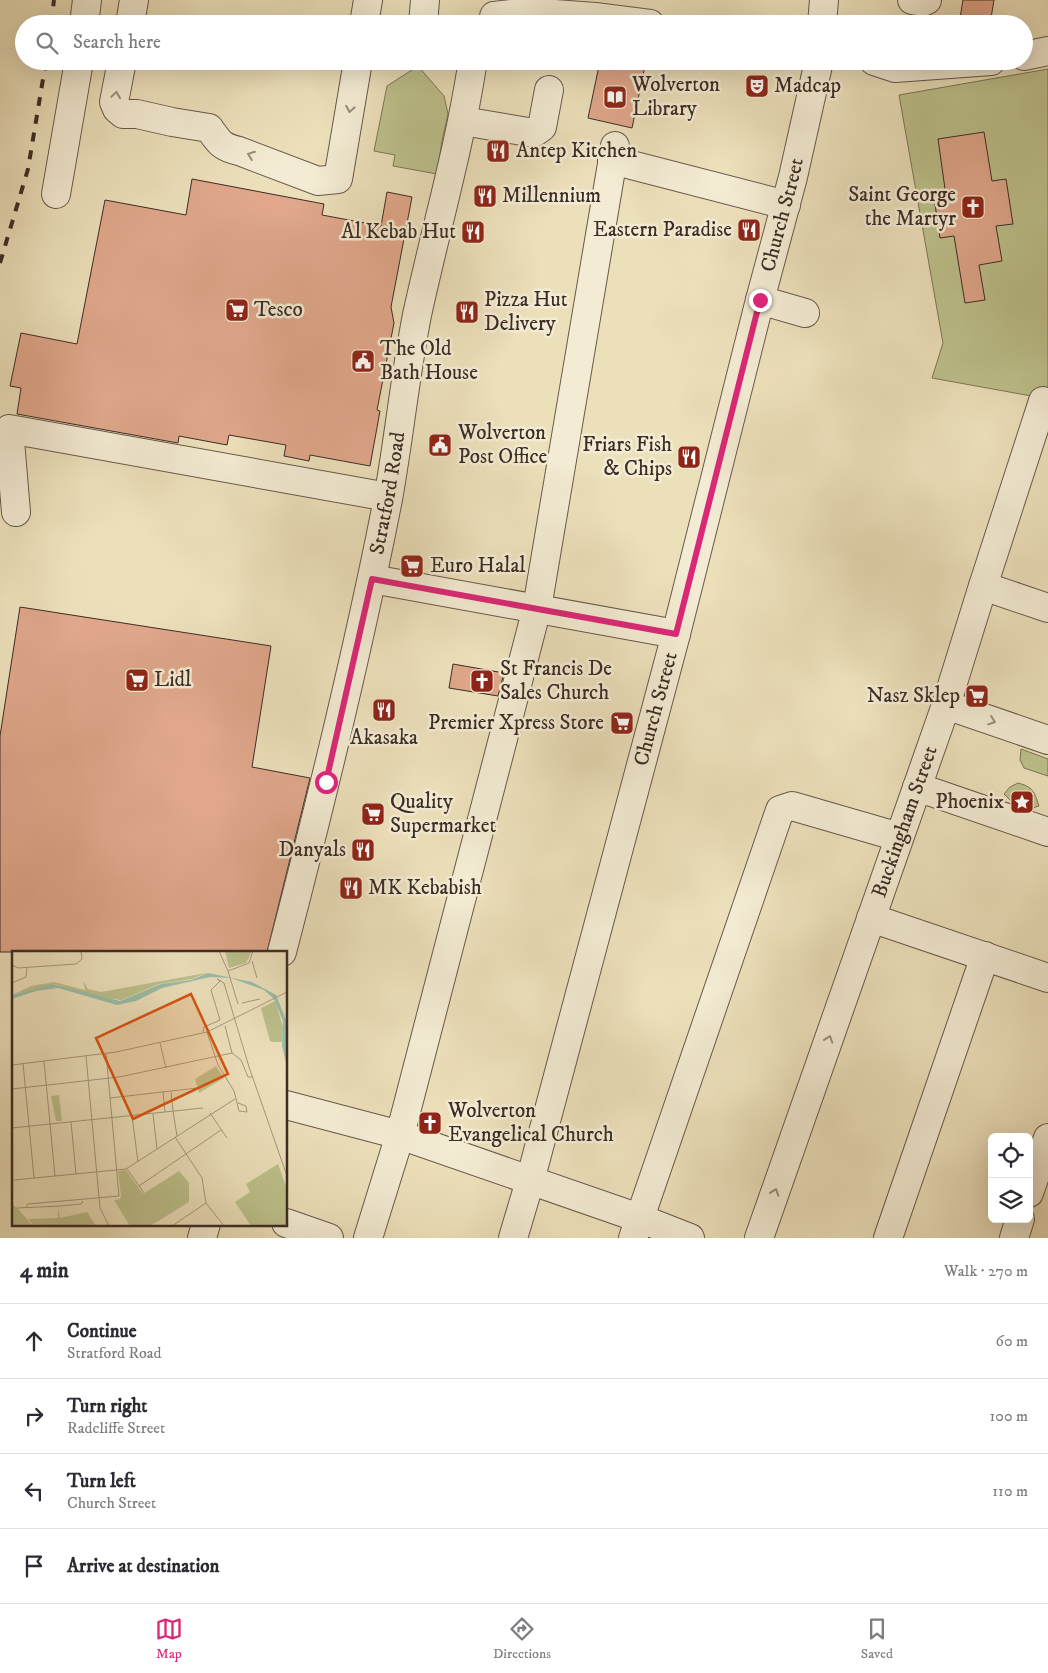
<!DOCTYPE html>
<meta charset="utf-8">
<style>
body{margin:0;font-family:"IM FELL DW Pica",serif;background:#f2f2f3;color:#2b2b33}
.controls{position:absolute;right:15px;bottom:15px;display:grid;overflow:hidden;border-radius:8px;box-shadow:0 5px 20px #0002}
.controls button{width:45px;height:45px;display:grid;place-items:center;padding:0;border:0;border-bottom:1px solid #e1e1e2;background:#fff;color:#2b2b33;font:25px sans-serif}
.stop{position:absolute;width:15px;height:15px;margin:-11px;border:4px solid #db2777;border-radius:50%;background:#fff}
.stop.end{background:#db2777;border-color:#fff;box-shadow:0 1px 5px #0008}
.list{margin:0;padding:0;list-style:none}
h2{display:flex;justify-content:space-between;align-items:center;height:65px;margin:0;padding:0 20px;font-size:21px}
h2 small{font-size:16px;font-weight:400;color:#7c7c81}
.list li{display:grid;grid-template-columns:32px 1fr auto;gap:15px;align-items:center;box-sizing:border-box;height:75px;padding:0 20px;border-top:1px solid #e1e1e2}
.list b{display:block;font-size:19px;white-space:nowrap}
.list p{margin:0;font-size:16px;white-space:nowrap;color:#7c7c81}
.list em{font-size:16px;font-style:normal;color:#7c7c81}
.icon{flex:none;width:28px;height:28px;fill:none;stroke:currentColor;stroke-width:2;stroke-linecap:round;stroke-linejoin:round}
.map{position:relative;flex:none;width:1048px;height:1238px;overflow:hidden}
.search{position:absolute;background:#fff;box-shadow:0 5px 20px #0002;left:15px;right:15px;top:15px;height:55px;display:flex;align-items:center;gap:12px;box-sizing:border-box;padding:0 18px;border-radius:28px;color:#7c7c81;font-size:19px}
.sheet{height:365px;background:#fff}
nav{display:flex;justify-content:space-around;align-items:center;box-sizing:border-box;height:70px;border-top:1px solid #e1e1e2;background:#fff;font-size:14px;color:#7c7c81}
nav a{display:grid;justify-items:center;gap:2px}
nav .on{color:#db2777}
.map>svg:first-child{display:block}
.green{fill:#bdc18c;stroke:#7c7659}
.building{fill:#e0a78b;stroke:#3c2c26}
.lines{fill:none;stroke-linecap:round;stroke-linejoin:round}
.minor-casing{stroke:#68594b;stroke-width:30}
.minor{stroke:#f3ebd3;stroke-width:28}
.rail{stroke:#3c2c26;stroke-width:4;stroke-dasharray:9 9;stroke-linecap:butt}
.oneway{stroke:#988c7c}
.route{stroke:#db2777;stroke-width:6}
.labels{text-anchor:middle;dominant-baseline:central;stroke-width:5;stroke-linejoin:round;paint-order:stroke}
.poi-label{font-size:21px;fill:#3c2c26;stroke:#f3ebd3;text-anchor:start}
.street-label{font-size:21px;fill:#3c2c26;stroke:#f3ebd3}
.inset-road{fill:none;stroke:#a6987f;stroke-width:1}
.view{fill:#d7540f;fill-opacity:0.15;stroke:#d7540f;stroke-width:2.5}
.inset-edge{fill:none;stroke:#3c2c26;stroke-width:2.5}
</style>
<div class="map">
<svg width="1048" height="1238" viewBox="0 0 1048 1238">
<rect width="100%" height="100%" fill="#ece0bb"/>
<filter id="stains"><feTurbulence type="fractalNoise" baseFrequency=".004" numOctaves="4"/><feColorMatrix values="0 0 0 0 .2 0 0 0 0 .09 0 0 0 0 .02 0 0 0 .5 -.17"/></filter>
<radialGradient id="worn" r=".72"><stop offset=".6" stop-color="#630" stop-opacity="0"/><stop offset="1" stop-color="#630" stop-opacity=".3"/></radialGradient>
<!-- green -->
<path class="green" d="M 418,66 L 444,96 L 448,114 L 442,141 L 437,174 L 393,166 L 395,155 L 374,151 L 387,86 Z
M 1048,69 L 1048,399 L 932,378 L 943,343 L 899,95 Z
M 1021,749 L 1048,759 L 1048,776 L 1024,768 L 1020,760 Z
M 1018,783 C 1033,787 1034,791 1039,806 L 1029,809 C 1027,802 1025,796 1016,795 L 1011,801 L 1004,794 L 1010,787 Z"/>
<!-- building -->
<path class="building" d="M 963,0 L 994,0 L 990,24 L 959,24 Z
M 600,61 L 646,61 L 632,128 L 588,118 Z
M 984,132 L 992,181 L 1006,179 L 1013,224 L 996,226 L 1002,261 L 979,265 L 985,300 L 965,303 L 954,236 L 940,238 L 933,191 L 945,189 L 938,139 Z
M 192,179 L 324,204 L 322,215 L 381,226 L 387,192 L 412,197 L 391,307 L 394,323 L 377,410 L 380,411 L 370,466 L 310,455 L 309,461 L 284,456 L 286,445 L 229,435 L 227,445 L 179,436 L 178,443 L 17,414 L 21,388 L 10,386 L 21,333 L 77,344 L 105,200 L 186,215 Z
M 20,607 L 271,646 L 252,767 L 310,778 L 267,952 L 0,952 L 0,736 Z
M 453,664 L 504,673 L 498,696 L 449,688 Z"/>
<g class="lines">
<!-- minor casing -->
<g class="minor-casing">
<g id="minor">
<path d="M 912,0 L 923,2 L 927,0"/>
<path d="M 494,16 L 528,12 L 595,17 L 650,24"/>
<path d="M 84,24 L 87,0"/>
<path d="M 130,24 L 134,0"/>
<path d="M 364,24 L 368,0"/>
<path d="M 423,24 L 425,0"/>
<path d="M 822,24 L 824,0"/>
<path d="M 1024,56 L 1048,51"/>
<path d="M 122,61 L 114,102 L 117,109 L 123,114 L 137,114 L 172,122 L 209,128 C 219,142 221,147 239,151 L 318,181 L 338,179 L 358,61"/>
<path d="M 874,61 L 895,68 L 991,61"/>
<path d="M 463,121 L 528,132 L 535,132 L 542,127 L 549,90"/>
<path d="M 612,160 L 786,205"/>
<path d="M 56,194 L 79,61"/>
<path d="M 760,300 L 805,313"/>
<path d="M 16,512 L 9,429 L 388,497"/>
<path d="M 372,579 L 676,634"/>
<path d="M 983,586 L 1048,608"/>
<path d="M 946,705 L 1048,740"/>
<path d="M 917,787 L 1048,832"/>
<path d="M 871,918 L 1048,978"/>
<path id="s1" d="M 282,952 C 321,802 358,652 388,499 C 399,438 405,376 417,315 C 435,232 459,150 472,66 L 474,61"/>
<path d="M 286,1105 L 400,1135 L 639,1218 L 690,1238"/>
<path d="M 1029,1193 L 1048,1138"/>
<path d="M 286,1223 L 329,1238"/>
<path d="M 202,1238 L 206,1224"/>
<path d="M 368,1238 L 400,1135 L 537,608 L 615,146"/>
<path id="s2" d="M 513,1238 L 530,1181 L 676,634 L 760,300 L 793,177 L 819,61"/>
<path d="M 633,1238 L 780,810 L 792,806 L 899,837"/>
<path id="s3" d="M 759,1238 L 946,705 L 983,586 L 1043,401"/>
<path d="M 888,1238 L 985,956"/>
<path d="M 1014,1238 L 1020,1219"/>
</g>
</g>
<!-- minor -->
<use href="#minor" class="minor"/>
<!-- rail -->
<path class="rail" d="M 51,24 L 54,0
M 0,263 L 28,169 L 46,61"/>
</g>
<!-- one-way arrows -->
<defs><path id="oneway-chevron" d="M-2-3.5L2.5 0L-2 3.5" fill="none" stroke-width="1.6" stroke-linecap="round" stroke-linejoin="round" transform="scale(1.25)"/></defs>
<g class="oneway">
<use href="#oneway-chevron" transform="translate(116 95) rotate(-82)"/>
<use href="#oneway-chevron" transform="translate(350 109) rotate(100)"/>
<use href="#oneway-chevron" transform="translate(251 155) rotate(-159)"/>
<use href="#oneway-chevron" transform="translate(992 721) rotate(19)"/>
<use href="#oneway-chevron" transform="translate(829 1039) rotate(-71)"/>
<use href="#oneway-chevron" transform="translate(775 1192) rotate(-71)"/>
</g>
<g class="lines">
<!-- route -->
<path class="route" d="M 326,782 L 372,579 L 676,634 L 760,300"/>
</g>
<!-- icons -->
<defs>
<g id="theatre-square" transform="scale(1.25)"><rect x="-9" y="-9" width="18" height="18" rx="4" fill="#8f2418" stroke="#f3ebd3"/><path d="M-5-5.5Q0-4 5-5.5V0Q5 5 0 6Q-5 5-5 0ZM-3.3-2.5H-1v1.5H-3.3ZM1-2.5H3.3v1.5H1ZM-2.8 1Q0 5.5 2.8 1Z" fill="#fff"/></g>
<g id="library-square" transform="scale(1.25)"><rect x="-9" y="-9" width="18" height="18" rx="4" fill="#8f2418" stroke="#f3ebd3"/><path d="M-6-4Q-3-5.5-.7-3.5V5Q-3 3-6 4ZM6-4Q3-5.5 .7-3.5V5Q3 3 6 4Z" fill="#fff"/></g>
<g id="restaurant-square" transform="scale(1.25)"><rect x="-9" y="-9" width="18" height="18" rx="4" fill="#8f2418" stroke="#f3ebd3"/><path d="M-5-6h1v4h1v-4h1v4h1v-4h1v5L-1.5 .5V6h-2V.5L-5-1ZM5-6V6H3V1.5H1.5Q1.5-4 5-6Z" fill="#fff"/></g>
<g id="church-square" transform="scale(1.25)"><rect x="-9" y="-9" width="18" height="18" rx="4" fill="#8f2418" stroke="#f3ebd3"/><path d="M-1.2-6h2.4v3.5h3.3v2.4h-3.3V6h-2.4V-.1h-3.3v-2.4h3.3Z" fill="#fff"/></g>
<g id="supermarket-square" transform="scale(1.25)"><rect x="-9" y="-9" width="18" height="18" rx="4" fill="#8f2418" stroke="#f3ebd3"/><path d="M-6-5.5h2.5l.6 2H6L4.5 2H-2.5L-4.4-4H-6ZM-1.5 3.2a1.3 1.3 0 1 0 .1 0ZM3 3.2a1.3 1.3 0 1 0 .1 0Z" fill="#fff"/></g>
<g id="civic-square" transform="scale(1.25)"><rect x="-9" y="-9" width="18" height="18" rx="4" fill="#8f2418" stroke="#f3ebd3"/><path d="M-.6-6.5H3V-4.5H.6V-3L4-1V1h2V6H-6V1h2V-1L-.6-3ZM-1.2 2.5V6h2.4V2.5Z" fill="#fff"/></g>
<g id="sight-square" transform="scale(1.25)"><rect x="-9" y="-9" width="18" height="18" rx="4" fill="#8f2418" stroke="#f3ebd3"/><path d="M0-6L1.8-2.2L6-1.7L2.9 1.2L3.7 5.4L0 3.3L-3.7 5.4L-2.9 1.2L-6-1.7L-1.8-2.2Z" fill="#fff"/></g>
</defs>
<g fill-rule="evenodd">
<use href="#theatre-square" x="757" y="86"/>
<use href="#library-square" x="615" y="97"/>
<use href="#restaurant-square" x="498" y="151"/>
<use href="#restaurant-square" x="485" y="196"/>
<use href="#church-square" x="973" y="207"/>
<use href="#restaurant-square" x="749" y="230"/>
<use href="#restaurant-square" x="473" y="232"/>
<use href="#supermarket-square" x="237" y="310"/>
<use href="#restaurant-square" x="467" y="312"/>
<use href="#civic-square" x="363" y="361"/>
<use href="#civic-square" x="440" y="445"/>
<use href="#restaurant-square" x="689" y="457"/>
<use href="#supermarket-square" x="412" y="566"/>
<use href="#supermarket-square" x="137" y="680"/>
<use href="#church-square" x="482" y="681"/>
<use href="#supermarket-square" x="977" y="696"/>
<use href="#restaurant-square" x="384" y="710"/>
<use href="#supermarket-square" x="622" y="723"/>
<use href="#sight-square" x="1022" y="802"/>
<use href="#supermarket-square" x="373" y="814"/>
<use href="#restaurant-square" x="363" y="850"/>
<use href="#restaurant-square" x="351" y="888"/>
<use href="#church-square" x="430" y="1123"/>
</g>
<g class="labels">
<!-- poi labels -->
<g class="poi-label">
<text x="632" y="85">Wolverton<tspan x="632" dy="24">Library</tspan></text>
<text x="774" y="86">Madcap</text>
<text x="516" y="151">Antep Kitchen</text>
<text x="956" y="195" text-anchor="end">Saint George<tspan x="956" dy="24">the Martyr</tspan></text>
<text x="502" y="196">Millennium</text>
<text x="732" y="230" text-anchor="end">Eastern Paradise</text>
<text x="456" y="232" text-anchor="end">Al Kebab Hut</text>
<text x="484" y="300">Pizza Hut<tspan x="484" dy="24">Delivery</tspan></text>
<text x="254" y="310">Tesco</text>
<text x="380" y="349">The Old<tspan x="380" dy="24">Bath House</tspan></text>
<text x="458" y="433">Wolverton<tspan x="458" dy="24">Post Office</tspan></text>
<text x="672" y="445" text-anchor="end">Friars Fish<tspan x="672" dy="24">&amp; Chips</tspan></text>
<text x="430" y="566">Euro Halal</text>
<text x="500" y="669">St Francis De<tspan x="500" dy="24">Sales Church</tspan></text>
<text x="154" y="680">Lidl</text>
<text x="960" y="696" text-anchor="end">Nasz Sklep</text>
<text x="604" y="723" text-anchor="end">Premier Xpress Store</text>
<text x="384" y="738" text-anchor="middle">Akasaka</text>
<text x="390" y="802">Quality<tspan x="390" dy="24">Supermarket</tspan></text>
<text x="1004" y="802" text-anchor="end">Phoenix</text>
<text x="346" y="850" text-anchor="end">Danyals</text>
<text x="368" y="888">MK Kebabish</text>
<text x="448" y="1111">Wolverton<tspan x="448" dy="24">Evangelical Church</tspan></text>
</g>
<!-- street labels -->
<g class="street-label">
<text stroke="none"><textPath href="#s2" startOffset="1058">Church Street</textPath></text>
<text stroke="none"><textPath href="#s1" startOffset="471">Stratford Road</textPath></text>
<text stroke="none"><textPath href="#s2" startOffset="548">Church Street</textPath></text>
<text stroke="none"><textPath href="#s3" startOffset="441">Buckingham Street</textPath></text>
</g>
</g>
<!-- overview -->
<g transform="translate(12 951)">
<rect width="275" height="275" fill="#ece0bb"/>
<path d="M 213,0 L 240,0 L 234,12 L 217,17 ZM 194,22 L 180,28 L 147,33 L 109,49 L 80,45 L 42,33 L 0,44 L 19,35 L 42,31 L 73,39 L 71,30 L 76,38 L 89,41 ZM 263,50 L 271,76 L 270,91 L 262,91 L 258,90 L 249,57 ZM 204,115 L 212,127 L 187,142 L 183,128 ZM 47,144 L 50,170 L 44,170 L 39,145 ZM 266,213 L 275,238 L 275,275 L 239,275 L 223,251 L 238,241 L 234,233 ZM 114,219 L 131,243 L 167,220 L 177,232 L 177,251 L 138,275 L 118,275 L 102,249 L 108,248 L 109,244 L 106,220 ZM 0,253 L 5,257 L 21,275 L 0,275 ZM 46,257 L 48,267 L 75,261 L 84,275 L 22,275 L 16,268 L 46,267 Z" fill="#bdc18c"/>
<path d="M 196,22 L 240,31 L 264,44 L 275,71 L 275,116 L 270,95 L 271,70 L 262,48 L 252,39 L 219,27 L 198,26 L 150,37 L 124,50 L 105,54 L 46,37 L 24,40 L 0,48 L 0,44 L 40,33 L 108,50 L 149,33 L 179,29 Z" fill="#9abeaa"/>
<path class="inset-road" d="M 207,0 L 216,20M 240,10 L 245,27M 0,14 L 6,17 L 64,13 L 70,8 L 69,0M 205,28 L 212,32 L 237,116 L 275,225M 0,32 L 14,26 L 15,16M 230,52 L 248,48M 226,53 L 216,20 L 237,12 L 241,0M 213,75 L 220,102M 191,81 L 192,76 L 208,69 L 199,39 L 209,29M 195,81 L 206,114 L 222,140 L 227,160 L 235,161 L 234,155 L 226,152M 148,92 L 154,117M 220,102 L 229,109 L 236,126 L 241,126M 74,105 L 88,257 L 97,275M 32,110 L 43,225M 11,112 L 22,227M 0,114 L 104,101 L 195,81 L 275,41M 0,138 L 107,126 L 220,102M 151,141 L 153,161M 159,141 L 161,160M 98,147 L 185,137M 161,160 L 165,185M 198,162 L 215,187M 141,163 L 145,198M 120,165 L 126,211M 59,171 L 64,223M 0,177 L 191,157M 163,186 L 190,227 L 194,252 L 212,275M 0,214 L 0,238M 115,218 L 132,242M 2,229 L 114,218 L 223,148M 127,235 L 209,179M 14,256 L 16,253 L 107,245 L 94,102M 5,257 L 48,255 L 69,253 L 71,250M 160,275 L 194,252"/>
<path class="view" d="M 179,43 L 216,123 L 121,168 L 84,87 Z"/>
<rect width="275" height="275" class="inset-edge"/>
</g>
<rect width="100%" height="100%" filter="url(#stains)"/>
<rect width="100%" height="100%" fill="url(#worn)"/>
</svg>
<div class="controls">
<button><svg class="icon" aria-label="locate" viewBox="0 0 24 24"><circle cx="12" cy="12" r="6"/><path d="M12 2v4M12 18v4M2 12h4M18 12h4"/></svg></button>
<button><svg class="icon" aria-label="layers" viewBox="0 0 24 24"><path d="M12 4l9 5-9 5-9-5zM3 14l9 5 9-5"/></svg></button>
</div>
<div class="stop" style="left:326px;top:782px"></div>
<div class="stop end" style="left:760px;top:300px"></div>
<div class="search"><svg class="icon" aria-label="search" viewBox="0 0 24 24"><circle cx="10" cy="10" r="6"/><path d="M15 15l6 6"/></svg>Search here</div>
</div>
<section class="sheet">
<h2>4 min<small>Walk · 270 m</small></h2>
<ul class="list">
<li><svg class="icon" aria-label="ahead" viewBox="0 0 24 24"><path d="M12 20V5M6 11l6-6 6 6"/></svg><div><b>Continue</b><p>Stratford Road</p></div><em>60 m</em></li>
<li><svg class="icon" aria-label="right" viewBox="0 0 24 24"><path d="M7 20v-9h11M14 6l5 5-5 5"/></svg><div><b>Turn right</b><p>Radcliffe Street</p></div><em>100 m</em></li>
<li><svg class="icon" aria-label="left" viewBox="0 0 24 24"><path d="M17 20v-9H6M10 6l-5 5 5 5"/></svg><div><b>Turn left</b><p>Church Street</p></div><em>110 m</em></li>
<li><svg class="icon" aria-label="arrive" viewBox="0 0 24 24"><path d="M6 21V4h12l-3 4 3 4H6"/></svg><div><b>Arrive at destination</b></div></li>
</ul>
</section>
<nav>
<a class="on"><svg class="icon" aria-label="map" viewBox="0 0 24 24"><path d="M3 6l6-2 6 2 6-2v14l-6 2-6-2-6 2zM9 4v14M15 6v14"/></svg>Map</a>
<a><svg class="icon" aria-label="directions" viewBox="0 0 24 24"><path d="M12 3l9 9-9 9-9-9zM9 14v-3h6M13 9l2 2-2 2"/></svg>Directions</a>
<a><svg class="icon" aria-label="saved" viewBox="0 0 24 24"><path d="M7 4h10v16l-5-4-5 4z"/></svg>Saved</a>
</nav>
